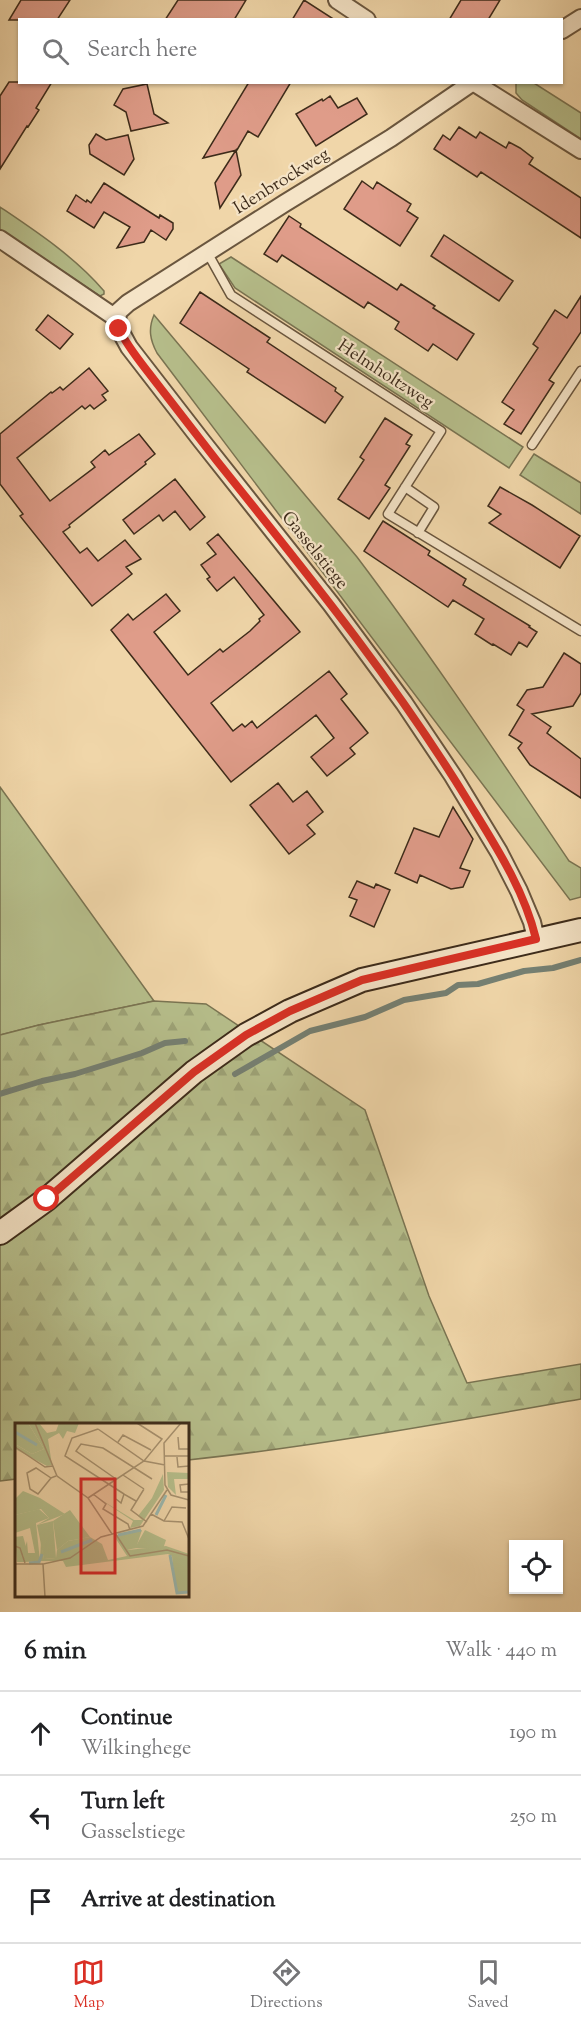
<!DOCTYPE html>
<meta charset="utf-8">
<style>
body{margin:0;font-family:"Sorts Mill Goudy",serif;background:#f2f2f2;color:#202124}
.controls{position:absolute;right:18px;bottom:18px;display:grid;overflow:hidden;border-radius:0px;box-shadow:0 2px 4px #0004}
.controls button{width:54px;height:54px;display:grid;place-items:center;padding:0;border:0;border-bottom:2px solid #e0e0e0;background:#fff;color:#202124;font:30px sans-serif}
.stop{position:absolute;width:18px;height:18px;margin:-14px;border:4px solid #d93025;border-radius:50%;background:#fff}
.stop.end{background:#d93025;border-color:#fff;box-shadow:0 2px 6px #0008}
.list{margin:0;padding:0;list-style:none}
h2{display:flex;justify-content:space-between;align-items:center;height:78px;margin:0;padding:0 24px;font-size:26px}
h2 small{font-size:20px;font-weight:400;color:#757577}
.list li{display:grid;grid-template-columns:39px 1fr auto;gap:18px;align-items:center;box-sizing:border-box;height:84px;padding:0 24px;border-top:2px solid #e0e0e0}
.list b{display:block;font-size:22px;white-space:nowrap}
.list p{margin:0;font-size:20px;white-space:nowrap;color:#757577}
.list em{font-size:20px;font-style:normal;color:#757577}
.icon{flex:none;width:33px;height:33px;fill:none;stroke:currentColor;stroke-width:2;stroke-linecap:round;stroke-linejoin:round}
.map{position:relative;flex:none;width:581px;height:1612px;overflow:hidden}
.search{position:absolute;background:#fff;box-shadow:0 2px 4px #0004;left:18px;right:18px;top:18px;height:66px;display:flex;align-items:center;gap:15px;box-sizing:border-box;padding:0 21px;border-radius:0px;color:#757577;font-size:22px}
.sheet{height:330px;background:#fff}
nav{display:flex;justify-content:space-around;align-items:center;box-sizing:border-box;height:84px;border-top:2px solid #e0e0e0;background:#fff;font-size:16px;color:#757577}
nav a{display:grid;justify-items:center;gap:3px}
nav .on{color:#d93025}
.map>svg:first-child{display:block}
.grass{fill:#b6be8b;stroke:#7a7452;stroke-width:1.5}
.forest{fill:url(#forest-firs);stroke:#7a7452;stroke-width:1.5}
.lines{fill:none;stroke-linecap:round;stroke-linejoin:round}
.stream{stroke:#758073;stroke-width:6}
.building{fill:#df9c89;stroke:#3d2b1a;stroke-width:1.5}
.lane-casing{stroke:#6a563e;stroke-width:11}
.street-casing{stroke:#6a563e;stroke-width:20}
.secondary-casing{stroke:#3d2b1a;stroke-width:26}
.lane{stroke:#f5e4c7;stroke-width:8}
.street{stroke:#f5e4c7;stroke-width:16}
.secondary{stroke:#f5e4c7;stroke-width:22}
.route{stroke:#d93025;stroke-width:8}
.labels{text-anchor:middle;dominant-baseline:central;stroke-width:4.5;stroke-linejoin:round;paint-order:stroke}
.street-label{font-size:18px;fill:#3d2b1a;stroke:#f5e4c7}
.inset-river{fill:none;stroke:#9bb8af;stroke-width:3}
.inset-road{fill:none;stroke:#a89270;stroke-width:1.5}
.view{fill:#d62828;fill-opacity:0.15;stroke:#d62828;stroke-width:3}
.inset-edge{fill:none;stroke:#3d2b1a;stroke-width:3}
</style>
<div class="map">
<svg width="581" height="1612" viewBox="0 0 581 1612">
<defs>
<pattern id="forest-firs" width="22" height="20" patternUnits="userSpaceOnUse" patternTransform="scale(1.5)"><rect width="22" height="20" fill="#b6be8b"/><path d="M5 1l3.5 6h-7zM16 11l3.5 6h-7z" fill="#9da377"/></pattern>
</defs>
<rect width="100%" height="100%" fill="#f0d6a9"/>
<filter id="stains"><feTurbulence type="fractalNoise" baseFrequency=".00333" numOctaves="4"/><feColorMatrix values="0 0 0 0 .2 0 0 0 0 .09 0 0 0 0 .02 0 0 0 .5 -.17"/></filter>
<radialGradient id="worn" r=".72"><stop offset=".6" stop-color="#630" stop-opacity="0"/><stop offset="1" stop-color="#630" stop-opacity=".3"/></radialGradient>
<!-- grass -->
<path class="grass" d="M 516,83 L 534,83 L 581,113 L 581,139 L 522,100 L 516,93 Z
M 0,207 C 37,232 75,257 104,291 L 104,294 L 100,296 L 0,229 Z
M 231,257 L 523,447 L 509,468 L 235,288 L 219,264 Z
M 154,315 L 357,557 C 431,655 500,759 569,861 L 581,868 L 581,897 L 570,900 L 157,353 C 150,340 148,329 154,315 Z
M 534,454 L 581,483 L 581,514 L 520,475 Z
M 0,787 L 154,1001 L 39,1025 L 0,1035 Z"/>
<!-- forest -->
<path class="forest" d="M 154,1001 L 206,1004 L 365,1110 L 429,1296 L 467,1383 L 581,1364 L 581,1399 C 450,1422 319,1446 188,1460 L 188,1424 L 16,1424 L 16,1479 L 0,1481 L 0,1035 L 39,1025 Z"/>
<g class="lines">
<!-- stream -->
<path class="stream" d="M 235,1074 L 310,1031 L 365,1017 L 404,1000 L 446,993 L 458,985 L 478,984 L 524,971 L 553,968 L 581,960
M 0,1094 L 42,1081 L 75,1074 L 142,1053 L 165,1043 L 185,1041"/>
</g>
<!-- building -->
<path class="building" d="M 21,0 L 70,0 L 57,20 L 9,20 Z
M 178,0 L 246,0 L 234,20 L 165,20 Z
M 304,0 L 335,20 L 292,20 Z
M 461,0 L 500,0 L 488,20 L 449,20 Z
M 9,82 L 52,82 L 36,108 L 39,110 L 28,127 L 27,126 L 0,169 L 0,96 Z
M 249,82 L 291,82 L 258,137 L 248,131 L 237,150 L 203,158 Z
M 147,84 L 154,114 L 168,123 L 131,131 L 126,112 L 114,105 L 123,89 Z
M 330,96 L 338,108 L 357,98 L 367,114 L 316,146 L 296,114 L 322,99 L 323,101 Z
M 459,127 L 476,138 L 480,132 L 506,148 L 509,142 L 520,148 L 533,158 L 529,164 L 581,198 L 581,238 L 481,172 L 477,177 L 434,149 L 443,135 L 450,140 Z
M 96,134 L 106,140 L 128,135 L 134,159 L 124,175 L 90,154 L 89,145 Z
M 236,150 L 241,175 L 220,208 L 215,183 Z
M 362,181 L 373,189 L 377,182 L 411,204 L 407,211 L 418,218 L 400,246 L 344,209 Z
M 104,183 L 159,218 L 160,215 L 173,223 L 173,229 L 166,240 L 151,230 L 144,242 L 117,248 L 130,227 L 104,212 L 94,228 L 67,211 L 76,195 L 86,202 L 87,200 L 91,203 Z
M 289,216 L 301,224 L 300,227 L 397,290 L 401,284 L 435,306 L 433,308 L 474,334 L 457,360 L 433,344 L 428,351 L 395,329 L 399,322 L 368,302 L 364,308 L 282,255 L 277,262 L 264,254 Z
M 444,235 L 513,281 L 499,301 L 431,256 Z
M 200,292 L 270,338 L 267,342 L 336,388 L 335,391 L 343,397 L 325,423 L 247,372 L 249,369 L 180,323 Z
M 581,296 L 581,332 L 549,380 L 554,383 L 521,434 L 504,424 L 514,410 L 502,402 L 538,348 L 533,344 L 555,310 L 567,318 Z
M 48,315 L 73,334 L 60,349 L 36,330 Z
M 89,368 L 108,391 L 102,395 L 106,400 L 94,409 L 90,405 L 85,409 L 82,406 L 17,458 L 50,501 L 95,467 L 91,462 L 105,450 L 109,455 L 139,434 L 155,454 L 145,462 L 146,464 L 69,525 L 70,527 L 63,532 L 80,553 L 87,548 L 98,561 L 125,540 L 141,559 L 126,567 L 132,574 L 92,606 L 20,516 L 23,514 L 0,484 L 0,434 L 51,392 L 52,393 L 60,387 L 63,390 Z
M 385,418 L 412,435 L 406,444 L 410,446 L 385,485 L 390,488 L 369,519 L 338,499 L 364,460 L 360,457 Z
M 175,479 L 205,517 L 190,530 L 175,511 L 163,521 L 159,515 L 134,534 L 123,520 Z
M 500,487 L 532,505 L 580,536 L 560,568 L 489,523 L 501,514 L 488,506 Z
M 383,521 L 430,551 L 428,555 L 466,579 L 463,585 L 530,626 L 529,627 L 537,632 L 527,647 L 519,642 L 511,655 L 493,644 L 492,645 L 475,634 L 484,619 L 453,600 L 448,607 L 364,551 Z
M 218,534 L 300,632 L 211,703 L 233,731 L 242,724 L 245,727 L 252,721 L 257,728 L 329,671 L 347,694 L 341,699 L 368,733 L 350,748 L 355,754 L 327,776 L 311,757 L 334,738 L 316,715 L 231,782 L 111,630 L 128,614 L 133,620 L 166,594 L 180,611 L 154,632 L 188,675 L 220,649 L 223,652 L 250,631 L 260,621 L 259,619 L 264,615 L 234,577 L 217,591 L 207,579 L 210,577 L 201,565 L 216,554 L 207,543 Z
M 564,653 L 581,664 L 581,693 L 573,706 L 532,714 L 551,727 L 547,733 L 581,759 L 581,798 L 530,765 L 518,748 L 522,743 L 509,735 L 524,710 L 517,705 L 527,690 L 543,687 Z
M 278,783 L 293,802 L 307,791 L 323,812 L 307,825 L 315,834 L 289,854 L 250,805 Z
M 453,807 L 473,839 L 460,868 L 470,871 L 463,887 L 451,889 L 420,875 L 417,883 L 395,873 L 414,828 L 439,837 Z
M 357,881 L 374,888 L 376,884 L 390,890 L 374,927 L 350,916 L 357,900 L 349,897 Z"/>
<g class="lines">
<!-- lane casing -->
<g class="lane-casing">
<path id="lane" d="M 207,252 L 231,295 L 441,431 L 388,514 L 581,631
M 532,445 L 581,371
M 405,487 L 434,507 L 418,533"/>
</g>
<!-- street casing -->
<g class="street-casing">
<path id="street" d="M 337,0 L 367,20
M 562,30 L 581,18
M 473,82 L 391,138 L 285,203 L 128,303 L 118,312 L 117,325 L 129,347 L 201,440 L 331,604 L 404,703 L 453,776 L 499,852 L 519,891 L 532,922 L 536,939
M 473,82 L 581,150
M 0,239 L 116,318"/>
</g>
<!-- secondary casing -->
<g class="secondary-casing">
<path id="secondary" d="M 0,1233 L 47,1199 L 194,1072 L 246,1035 L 290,1011 L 362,980 L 581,930"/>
</g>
<!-- lane -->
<use href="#lane" class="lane"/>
<!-- street -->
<use href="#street" class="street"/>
<!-- secondary -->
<use href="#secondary" class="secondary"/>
</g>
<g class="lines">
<!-- route -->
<path class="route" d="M 47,1199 L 194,1072 L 246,1035 L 290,1011 L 362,980 L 536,939 C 524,889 495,845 468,801 C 394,680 305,571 217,461 C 196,434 176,408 155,381 C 143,365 128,348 119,329"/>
</g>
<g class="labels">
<!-- street labels -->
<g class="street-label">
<text transform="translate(282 182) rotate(-32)">Idenbrockweg</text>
<text transform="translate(385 375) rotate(33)">Helmholtzweg</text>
<text transform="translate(314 551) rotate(51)">Gasselstiege</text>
</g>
</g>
<!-- overview -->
<g transform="translate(15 1423)">
<rect width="174" height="174" fill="#f0d6a9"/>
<path d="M 0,0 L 13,0 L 29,26 L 17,31 L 2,22 L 0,26 ZM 148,51 L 149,67 L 125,103 L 115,105 L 118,98 L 80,73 L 119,97 L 127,97 L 123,93 L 137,75 ZM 24,86 L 34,95 L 21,100 L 25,138 L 10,139 L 8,132 L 12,118 L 13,130 L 20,130 L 15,105 L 0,110 L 0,92 ZM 55,87 L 75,114 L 53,118 L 42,127 L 38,98 ZM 130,107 L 151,117 L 148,126 L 114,125 L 114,121 L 121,123 Z" fill="#b6be8b"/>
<path d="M 13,0 L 24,0 L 32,10 L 41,8 L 44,0 L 64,0 L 60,10 L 52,8 L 48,16 L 44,10 L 33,16 L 37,42 L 32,43 L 0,26 L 0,21 L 17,31 L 29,26 ZM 152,49 L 174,50 L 174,56 L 159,56 L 161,72 L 153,64 ZM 8,68 L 25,75 L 50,91 L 22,102 L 34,95 L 26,86 L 0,92 L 0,76 ZM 106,111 L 113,127 L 151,123 L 174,131 L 174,168 L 161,170 L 157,133 L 153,131 L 51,144 L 48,138 L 25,138 L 26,118 L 29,136 L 41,135 L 42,127 L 53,118 L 75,114 L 87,121 L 93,137 L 112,133 L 99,113 Z" fill="#b6be8b"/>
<path d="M 127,107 L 121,125 L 112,127 L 102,112 Z" fill="#b6be8b"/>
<path d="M 38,98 L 41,135 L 29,136 L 22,102 ZM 8,113 L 13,131 L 8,132 L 10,139 L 2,139 L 0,114 Z" fill="#b6be8b"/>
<path class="inset-river" d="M 0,9 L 22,22M 141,92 L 151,72M 103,112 L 126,107M 46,129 L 77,117M 155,132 L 162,170 L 174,169M 14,140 L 24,139 L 27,131"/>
<path class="inset-road" d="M 20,0 L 42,53 L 73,75 L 97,111M 166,0 L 149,20 L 150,62 L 156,72 L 174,77M 83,6 L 57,15 L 50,33 L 109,71M 83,6 L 129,38 L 150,42M 163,14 L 164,26 L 174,26M 103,19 L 108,12 L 136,27M 0,24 L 30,44 L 38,43M 149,33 L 174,33M 162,34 L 163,44 L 174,43M 108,52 L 129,66M 36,55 L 23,71 L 15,66 L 12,50 L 21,45 L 36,55 L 41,53M 101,56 L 61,28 L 66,21 L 88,25 L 137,56M 174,61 L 165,62 L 166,69 L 174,69M 129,66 L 116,87 L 132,99M 78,71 L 91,81 L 88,86 L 113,101 L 115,107M 73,75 L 129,38 L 147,16 L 122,0M 101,76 L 106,80 L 109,71 L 121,78M 136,91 L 149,98 L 167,99 L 174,116M 149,98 L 157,84 L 171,85M 100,110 L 115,133 L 152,127 L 174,133M 0,123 L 5,125 L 10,140M 0,141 L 28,141M 30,174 L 28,141 L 55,135 L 86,114 L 128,103 L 152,67"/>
<path class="view" d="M 66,56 L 100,56 L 100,150 L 66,150 Z"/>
<rect width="174" height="174" class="inset-edge"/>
</g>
<rect width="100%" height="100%" filter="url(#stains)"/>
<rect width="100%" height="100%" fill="url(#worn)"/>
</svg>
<div class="controls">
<button><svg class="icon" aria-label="locate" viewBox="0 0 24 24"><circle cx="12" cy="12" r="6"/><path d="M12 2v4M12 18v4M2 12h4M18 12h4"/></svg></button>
</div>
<div class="stop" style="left:47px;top:1199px"></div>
<div class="stop end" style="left:119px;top:329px"></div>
<div class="search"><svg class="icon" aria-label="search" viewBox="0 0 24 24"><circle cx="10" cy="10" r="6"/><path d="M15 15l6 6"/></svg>Search here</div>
</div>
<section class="sheet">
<h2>6 min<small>Walk · 440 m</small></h2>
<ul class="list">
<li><svg class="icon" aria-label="ahead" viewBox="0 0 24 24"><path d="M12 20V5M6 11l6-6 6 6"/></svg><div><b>Continue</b><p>Wilkinghege</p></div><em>190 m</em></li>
<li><svg class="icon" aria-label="left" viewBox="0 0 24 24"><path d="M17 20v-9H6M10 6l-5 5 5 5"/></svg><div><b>Turn left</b><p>Gasselstiege</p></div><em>250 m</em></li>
<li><svg class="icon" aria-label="arrive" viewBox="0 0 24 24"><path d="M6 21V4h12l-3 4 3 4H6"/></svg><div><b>Arrive at destination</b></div></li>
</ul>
</section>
<nav>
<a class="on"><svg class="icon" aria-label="map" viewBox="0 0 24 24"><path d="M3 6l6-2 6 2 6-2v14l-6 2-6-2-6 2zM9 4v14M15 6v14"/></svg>Map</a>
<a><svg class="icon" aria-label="directions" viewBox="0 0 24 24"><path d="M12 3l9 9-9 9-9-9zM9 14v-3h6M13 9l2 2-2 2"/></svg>Directions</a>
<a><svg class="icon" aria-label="saved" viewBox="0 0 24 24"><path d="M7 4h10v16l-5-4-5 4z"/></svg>Saved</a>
</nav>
